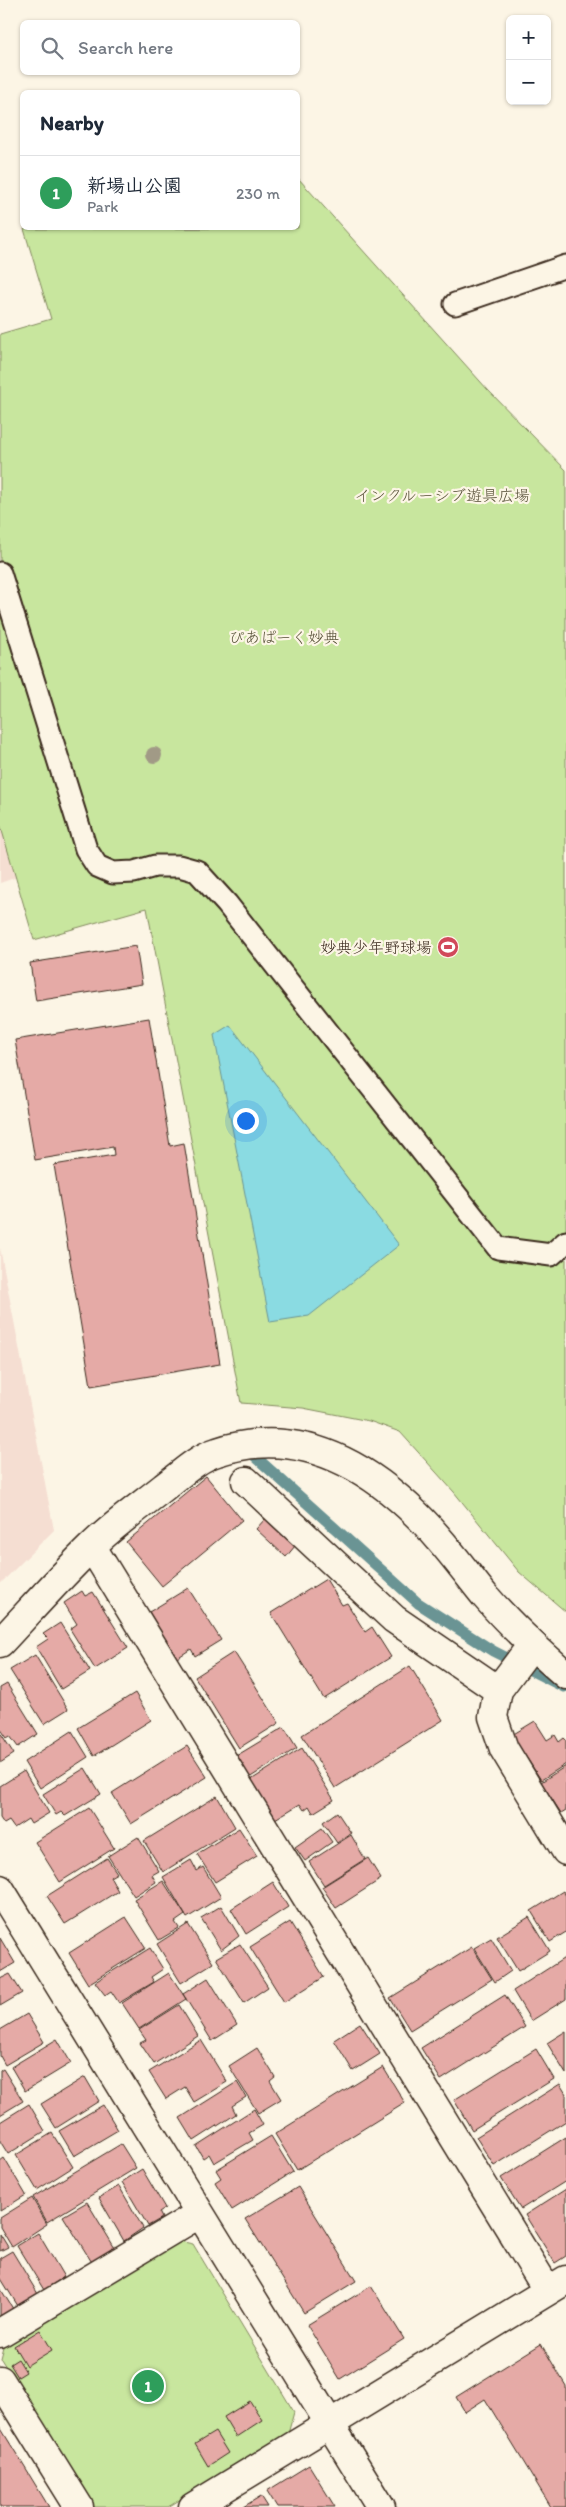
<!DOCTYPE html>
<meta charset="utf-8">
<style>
body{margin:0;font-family:Itim,"Klee One",sans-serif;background:#f2f2f3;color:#1f2937}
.controls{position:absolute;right:15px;top:15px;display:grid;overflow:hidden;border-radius:8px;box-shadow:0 1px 4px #0004}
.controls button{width:45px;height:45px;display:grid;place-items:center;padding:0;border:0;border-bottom:1px solid #e0e1e3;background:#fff;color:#1f2937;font:25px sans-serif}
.you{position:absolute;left:245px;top:1120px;width:18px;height:18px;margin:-12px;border:4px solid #fff;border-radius:50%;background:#1a73e8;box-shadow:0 0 0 8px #1a73e833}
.badge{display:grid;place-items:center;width:32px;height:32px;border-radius:50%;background:#d93025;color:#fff;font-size:16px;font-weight:700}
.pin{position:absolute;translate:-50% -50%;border:2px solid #fff;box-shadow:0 1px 5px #0006}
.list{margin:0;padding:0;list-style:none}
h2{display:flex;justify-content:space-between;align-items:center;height:65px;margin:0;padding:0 20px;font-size:21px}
h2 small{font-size:16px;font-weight:400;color:#747a83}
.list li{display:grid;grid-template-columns:32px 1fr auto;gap:15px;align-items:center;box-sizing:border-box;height:75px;padding:0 20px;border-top:1px solid #e0e1e3}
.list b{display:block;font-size:19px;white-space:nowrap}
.list p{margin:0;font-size:16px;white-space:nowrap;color:#747a83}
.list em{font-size:16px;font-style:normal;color:#747a83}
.icon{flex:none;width:28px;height:28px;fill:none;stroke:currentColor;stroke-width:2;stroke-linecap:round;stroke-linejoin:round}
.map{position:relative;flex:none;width:566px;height:2507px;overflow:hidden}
.search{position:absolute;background:#fff;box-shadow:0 1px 4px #0004;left:20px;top:20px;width:280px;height:55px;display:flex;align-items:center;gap:12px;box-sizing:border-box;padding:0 18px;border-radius:8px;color:#747a83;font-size:19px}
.panel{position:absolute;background:#fff;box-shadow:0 1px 4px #0004;left:20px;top:90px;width:280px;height:140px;border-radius:8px}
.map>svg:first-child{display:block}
.built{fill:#f5ded2}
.green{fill:#c8e69e;stroke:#82885e}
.water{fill:#8adbe2;stroke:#6a9494}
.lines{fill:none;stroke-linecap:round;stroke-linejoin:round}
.stream{stroke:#6a9494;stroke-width:11}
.building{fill:#e5aaa6;stroke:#3b2a1e}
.service-casing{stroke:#3b2a1e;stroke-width:25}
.minor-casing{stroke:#3b2a1e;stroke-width:31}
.service{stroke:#fcf5e5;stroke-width:21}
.minor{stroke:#fcf5e5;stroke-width:28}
.tree{fill:#a19a86}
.labels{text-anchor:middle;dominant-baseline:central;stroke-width:4.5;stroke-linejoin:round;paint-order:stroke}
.park-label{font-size:16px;fill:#575038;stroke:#fcf5e5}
.poi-label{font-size:16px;fill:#3b2a1e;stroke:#fcf5e5;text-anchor:end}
</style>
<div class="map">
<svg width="566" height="2507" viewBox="0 0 566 2507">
<rect width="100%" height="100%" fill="#fcf5e5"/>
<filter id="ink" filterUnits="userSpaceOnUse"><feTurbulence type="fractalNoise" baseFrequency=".02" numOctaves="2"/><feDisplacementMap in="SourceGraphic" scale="10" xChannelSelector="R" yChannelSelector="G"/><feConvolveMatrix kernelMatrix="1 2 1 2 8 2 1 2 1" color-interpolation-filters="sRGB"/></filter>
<g filter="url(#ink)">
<!-- built -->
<path class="built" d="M 0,824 L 17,877 L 0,883 Z
M 0,1248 L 54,1530 L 0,1584 Z"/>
<!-- green -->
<path class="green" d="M 298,178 L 488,390 L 566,470 L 566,1612 L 519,1572 L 454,1492 L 400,1432 L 369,1421 L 303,1408 L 241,1403 L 147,908 L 34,940 L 0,824 L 0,334 L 51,319 L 24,229 L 298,228 Z
M 174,2240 L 193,2244 L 294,2412 L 288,2434 L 168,2507 L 93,2507 L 1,2359 L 6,2340 Z"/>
<!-- water -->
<path class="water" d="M 230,1025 L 399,1245 L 309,1316 L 270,1322 L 214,1035 Z"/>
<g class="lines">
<!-- stream -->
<path class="stream" d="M 248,1450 L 418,1603 L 493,1651 L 564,1687"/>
</g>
<!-- building -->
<path class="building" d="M 136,946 L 142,984 L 36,1001 L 30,963 Z
M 149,1018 L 170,1146 L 184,1143 L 220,1364 L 91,1386 L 54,1165 L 114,1155 L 113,1147 L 35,1160 L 15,1040 Z
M 206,1476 L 242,1520 L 162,1586 L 126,1542 Z
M 265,1519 L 295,1546 L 286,1557 L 256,1529 Z
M 326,1579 L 342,1605 L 347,1603 L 365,1632 L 372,1627 L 391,1657 L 324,1699 L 271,1613 Z
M 188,1588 L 221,1640 L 195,1656 L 191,1649 L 177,1658 L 149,1612 Z
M 82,1591 L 85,1596 L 93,1592 L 128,1648 L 95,1669 L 70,1629 L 77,1624 L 64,1603 Z
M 60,1623 L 90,1671 L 61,1689 L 36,1647 L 48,1639 L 43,1634 Z
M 234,1652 L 279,1723 L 239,1748 L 195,1677 Z
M 35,1655 L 68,1709 L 44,1724 L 10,1670 Z
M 410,1666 L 443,1720 L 335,1788 L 302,1735 Z
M 7,1684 L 38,1734 L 18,1747 L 10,1736 L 7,1738 L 0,1728 L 0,1688 Z
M 135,1693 L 151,1720 L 94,1756 L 78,1728 Z
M 535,1721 L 547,1740 L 555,1735 L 559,1742 L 564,1738 L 566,1740 L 566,1764 L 541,1780 L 512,1735 Z
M 284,1727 L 297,1748 L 249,1778 L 236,1756 Z
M 72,1731 L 88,1757 L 40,1788 L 24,1762 Z
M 0,1732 L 14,1754 L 0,1763 Z
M 187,1746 L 207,1777 L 131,1824 L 112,1793 Z
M 302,1748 L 334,1800 L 313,1813 L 309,1806 L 304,1810 L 300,1804 L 275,1819 L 251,1780 Z
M 566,1766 L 566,1810 L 561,1813 L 541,1782 Z
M 85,1768 L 101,1794 L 65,1816 L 61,1812 L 56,1815 L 43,1794 Z
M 24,1771 L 49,1813 L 31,1824 L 28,1819 L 14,1828 L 9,1821 L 4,1824 L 0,1818 L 0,1786 Z
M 217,1796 L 235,1827 L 163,1872 L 144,1841 Z
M 89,1808 L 114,1848 L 60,1882 L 35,1842 Z
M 337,1812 L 351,1833 L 337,1843 L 323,1822 Z
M 239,1828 L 257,1856 L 215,1882 L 197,1854 Z
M 322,1828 L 332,1842 L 305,1861 L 295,1847 Z
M 351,1835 L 365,1859 L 324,1885 L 309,1862 Z
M 138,1837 L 159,1871 L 152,1875 L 156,1882 L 134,1896 L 108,1856 Z
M 107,1858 L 117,1873 L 110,1877 L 118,1891 L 65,1924 L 47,1896 Z
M 368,1858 L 381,1879 L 336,1908 L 322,1887 Z
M 191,1860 L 197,1871 L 203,1867 L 221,1897 L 187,1918 L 163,1877 Z
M 163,1881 L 185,1915 L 175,1922 L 179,1928 L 159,1940 L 134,1899 Z
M 273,1882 L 288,1907 L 246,1934 L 231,1909 Z
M 563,1891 L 566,1896 L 566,1932 L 550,1942 L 531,1911 Z
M 221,1906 L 239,1936 L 221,1950 L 201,1918 Z
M 126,1917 L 146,1948 L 88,1984 L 69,1953 Z
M 529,1917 L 550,1951 L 518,1971 L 497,1937 Z
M 290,1922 L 324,1977 L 284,2002 L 250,1947 Z
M 188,1924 L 213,1963 L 181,1983 L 157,1944 Z
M 0,1938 L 15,1963 L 0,1972 Z
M 491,1938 L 511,1971 L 495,1982 L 474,1948 Z
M 240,1944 L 268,1987 L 244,2003 L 216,1958 Z
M 472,1947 L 492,1979 L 410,2030 L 390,1998 Z
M 150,1948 L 163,1969 L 151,1977 L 154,1982 L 119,2003 L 111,1991 L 105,1995 L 95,1982 Z
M 566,1957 L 566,1999 L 531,2021 L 513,1991 Z
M 169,1973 L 186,1999 L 139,2029 L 122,2003 Z
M 10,1974 L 22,1993 L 0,2006 L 0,1979 Z
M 208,1978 L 237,2025 L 212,2041 L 183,1994 Z
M 505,1995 L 525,2027 L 441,2080 L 421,2048 Z
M 179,2005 L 198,2036 L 154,2064 L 140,2043 L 146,2040 L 139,2030 Z
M 27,2014 L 44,2042 L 5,2065 L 0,2056 L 0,2030 Z
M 360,2023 L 380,2054 L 353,2071 L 334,2040 Z
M 566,2031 L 566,2074 L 547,2043 Z
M 57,2039 L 71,2063 L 25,2091 L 11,2067 Z
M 201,2040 L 227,2082 L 194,2102 L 185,2087 L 166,2099 L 149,2072 Z
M 257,2048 L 275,2077 L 270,2081 L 281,2099 L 258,2113 L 229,2066 Z
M 536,2049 L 554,2079 L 472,2130 L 454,2100 Z
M 383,2067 L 405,2103 L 297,2170 L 275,2134 Z
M 3,2069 L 23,2101 L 0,2115 L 0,2071 Z
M 85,2077 L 99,2101 L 56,2128 L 41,2104 Z
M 237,2082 L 246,2097 L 232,2106 L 236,2114 L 194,2141 L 180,2118 Z
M 560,2084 L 566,2094 L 566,2121 L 494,2166 L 476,2137 Z
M 29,2104 L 45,2131 L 8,2154 L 0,2141 L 0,2122 Z
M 103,2105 L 118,2130 L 74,2156 L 59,2131 Z
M 254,2109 L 263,2125 L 249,2133 L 253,2140 L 214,2163 L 209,2154 L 203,2158 L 196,2146 Z
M 52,2133 L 73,2167 L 37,2190 L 16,2155 Z
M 271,2136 L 293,2172 L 232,2210 L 215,2182 L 221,2178 L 216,2170 Z
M 566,2137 L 566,2181 L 521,2209 L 501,2178 Z
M 121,2144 L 136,2168 L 47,2222 L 33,2197 Z
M 4,2158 L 26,2195 L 0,2211 L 0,2161 Z
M 142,2169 L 165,2208 L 159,2212 L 162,2218 L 148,2226 L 122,2182 Z
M 119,2186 L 143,2228 L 124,2241 L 99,2198 Z
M 298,2187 L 356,2281 L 304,2313 L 245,2219 Z
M 566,2189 L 566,2256 L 555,2263 L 525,2215 Z
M 32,2198 L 47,2224 L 12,2247 L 0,2227 L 0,2218 Z
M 87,2202 L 116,2250 L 93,2264 L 63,2216 Z
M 38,2233 L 64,2277 L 44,2290 L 17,2246 Z
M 0,2234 L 8,2247 L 0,2251 Z
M 12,2251 L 38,2294 L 18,2306 L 0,2277 L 0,2258 Z
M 371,2286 L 404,2339 L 340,2379 L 307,2325 Z
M 0,2288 L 15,2312 L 0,2321 Z
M 40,2330 L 52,2350 L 26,2366 L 14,2346 Z
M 541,2344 L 566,2386 L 566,2507 L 551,2507 L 485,2399 L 465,2412 L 456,2397 Z
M 18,2359 L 26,2372 L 18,2377 L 10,2364 Z
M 250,2401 L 262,2420 L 236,2437 L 224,2417 Z
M 0,2427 L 49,2507 L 0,2507 Z
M 215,2432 L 228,2453 L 208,2466 L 195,2444 Z
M 309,2465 L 335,2507 L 277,2507 L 267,2491 Z
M 261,2496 L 268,2507 L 243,2507 Z"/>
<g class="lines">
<!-- service casing -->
<g class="service-casing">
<path id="service" d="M 455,304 L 566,266
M 0,573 L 86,849 L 97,866 L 113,873 L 134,872 L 155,866 L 179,866 L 197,871 L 227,904 L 498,1248 L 551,1255 L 566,1242"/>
</g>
<!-- minor casing -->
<g class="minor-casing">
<path id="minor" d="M 246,1481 L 394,1619 L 498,1690
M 92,1547 L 548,2291
M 0,1643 C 30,1611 59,1578 91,1547 C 113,1525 139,1507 164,1487 C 180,1475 197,1458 217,1452 C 295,1426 362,1461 417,1515 C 442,1539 463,1569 485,1596 C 510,1625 537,1650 566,1675
M 531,1646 L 498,1690 L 493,1717 L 504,1749 L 566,1851
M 0,1889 L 381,2507
M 0,2333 L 199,2214
M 0,2380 L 79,2507
M 193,2507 L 566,2280"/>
</g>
<!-- service -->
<use href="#service" class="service"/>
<!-- minor -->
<use href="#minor" class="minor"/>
</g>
<!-- trees -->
<circle class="tree" cx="154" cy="755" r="8"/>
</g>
<!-- icons -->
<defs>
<g id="stadium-disc" transform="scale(1.125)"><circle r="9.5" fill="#d1495b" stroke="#fcf5e5"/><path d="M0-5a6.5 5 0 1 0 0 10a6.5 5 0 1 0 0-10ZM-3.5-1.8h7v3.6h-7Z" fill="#fff"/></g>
</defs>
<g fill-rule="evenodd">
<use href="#stadium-disc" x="448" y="947"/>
</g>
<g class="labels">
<!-- park labels -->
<g class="park-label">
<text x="442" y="495">インクルーシブ遊具広場</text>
<text x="284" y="637">ぴあぱーく妙典</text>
</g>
<!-- poi labels -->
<g class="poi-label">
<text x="432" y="947">妙典少年野球場</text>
</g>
</g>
</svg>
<div class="controls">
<button>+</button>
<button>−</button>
</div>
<div class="you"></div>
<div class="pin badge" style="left:148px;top:2386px;background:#2e9e5b">1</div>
<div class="search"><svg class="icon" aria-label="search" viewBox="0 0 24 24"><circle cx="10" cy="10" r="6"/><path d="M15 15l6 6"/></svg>Search here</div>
<section class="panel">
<h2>Nearby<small></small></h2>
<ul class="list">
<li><span class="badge" style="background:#2e9e5b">1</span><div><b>新場山公園</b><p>Park</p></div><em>230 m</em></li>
</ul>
</section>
</div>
